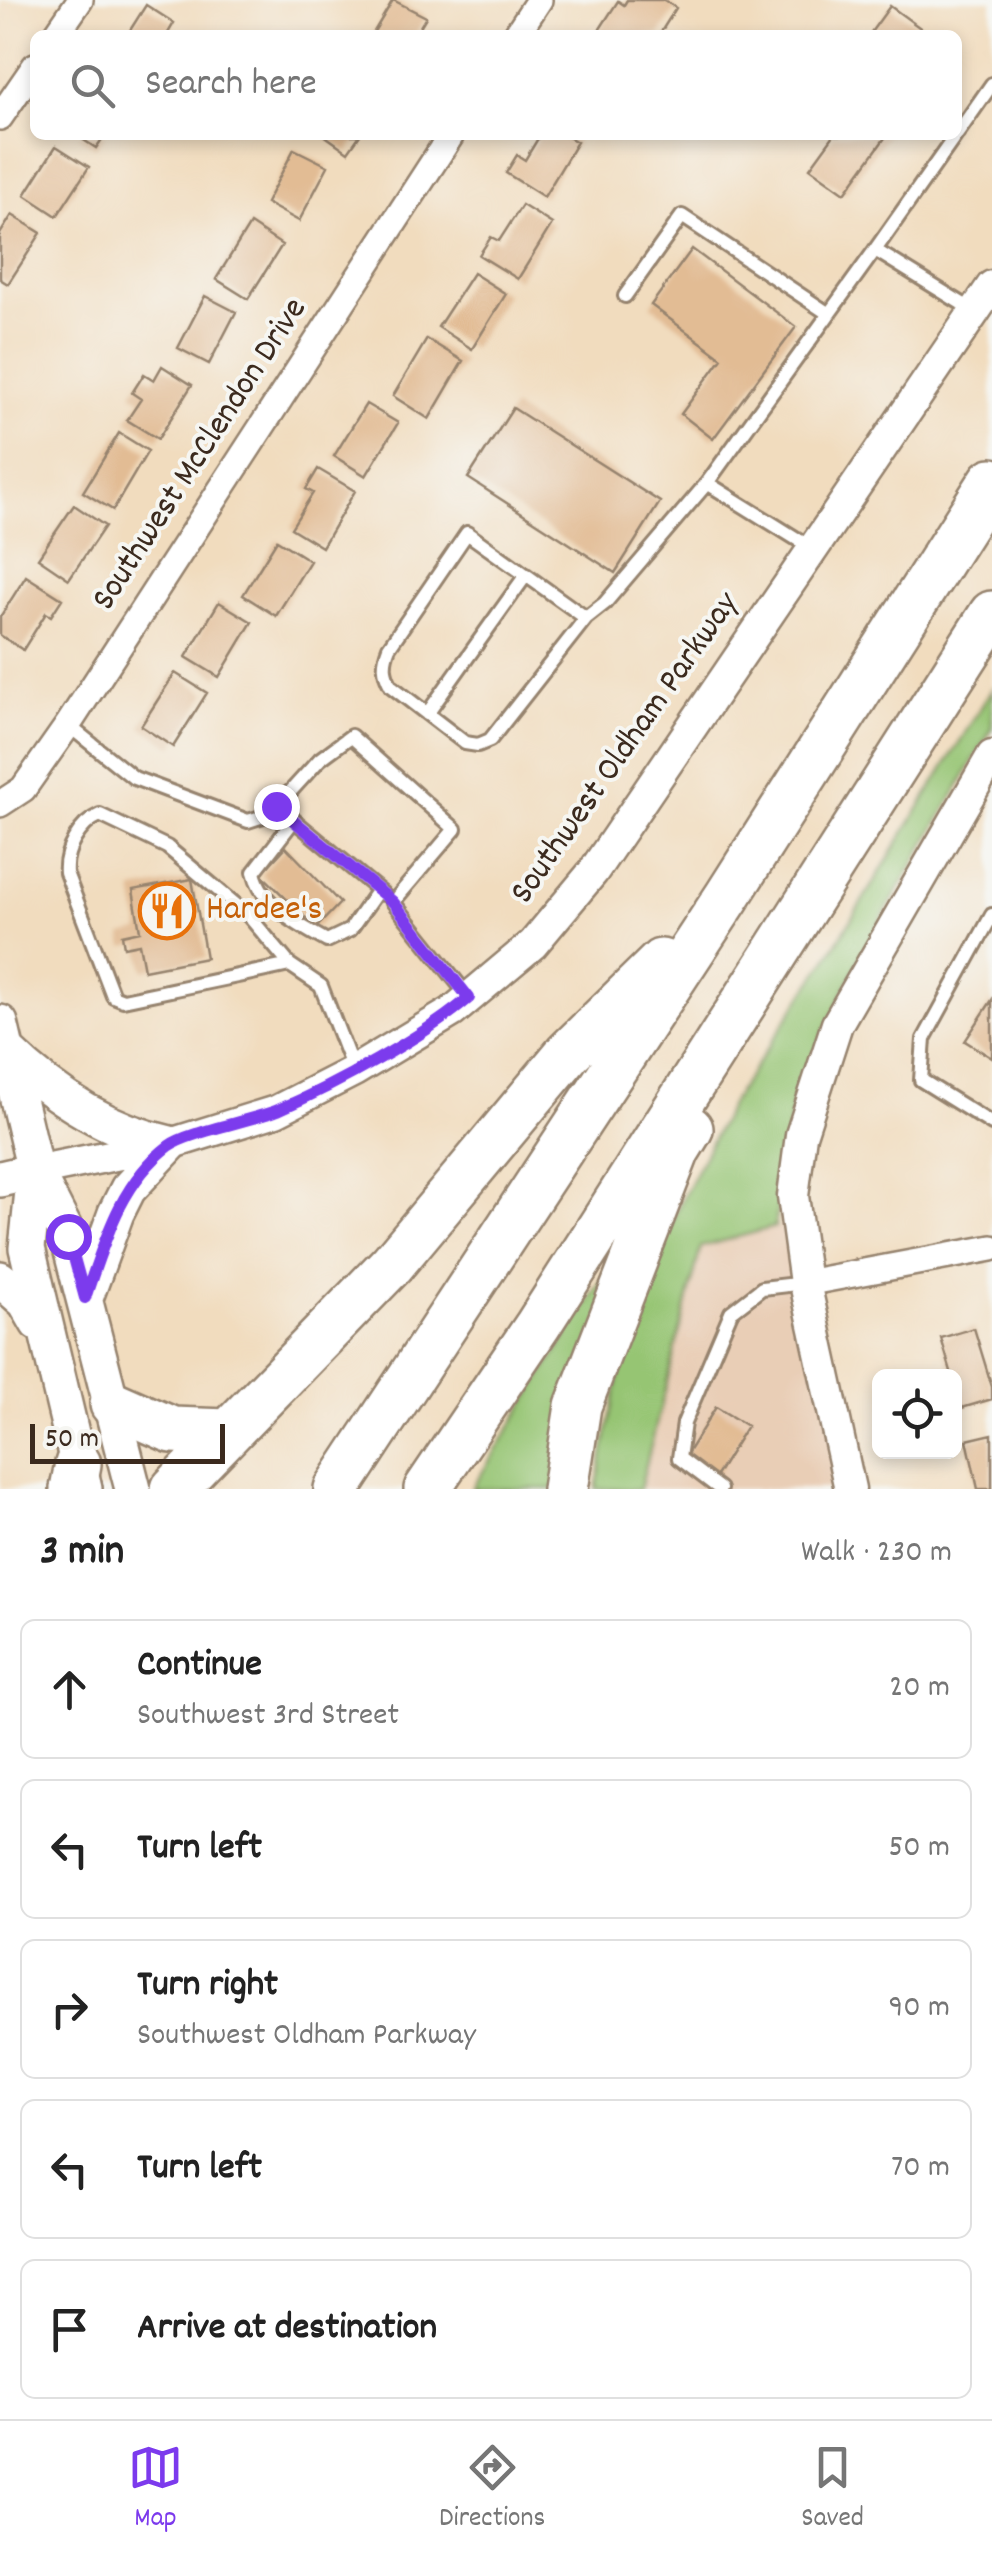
<!DOCTYPE html>
<meta charset="utf-8">
<style>
body{margin:0;font-family:Dekko,sans-serif;background:#f6f6f6;color:#222}
.controls{position:absolute;right:30px;bottom:30px;display:grid;overflow:hidden;border-radius:15px;box-shadow:0 5px 15px #0003}
.controls button{width:90px;height:90px;display:grid;place-items:center;padding:0;border:0;border-bottom:2px solid #e0e0e0;background:#fff;color:#222;font:50px sans-serif}
.scale{position:absolute;left:30px;bottom:25px;width:195px;box-sizing:border-box;padding-left:10px;border:5px solid #3b2a1e;border-top:0;font-size:28px;line-height:35px;white-space:nowrap;color:#3b2a1e;-webkit-text-stroke:8px #f6f6f2;paint-order:stroke}
.stop{position:absolute;width:30px;height:30px;margin:-22px;border:8px solid #7c3aed;border-radius:50%;background:#fff}
.stop.end{background:#7c3aed;border-color:#fff;box-shadow:0 2px 10px #0008}
.list{margin:0;padding:0;list-style:none}
h2{display:flex;justify-content:space-between;align-items:center;height:130px;margin:0;padding:0 40px;font-size:42px}
h2 small{font-size:32px;font-weight:400;color:#767676}
.list li{display:grid;grid-template-columns:65px 1fr auto;gap:30px;align-items:center;box-sizing:border-box;height:140px;margin:0 20px 20px;padding:0 20px;border:2px solid #e0e0e0;border-radius:15px}
.list b{display:block;font-size:38px;white-space:nowrap}
.list p{margin:0;font-size:32px;white-space:nowrap;color:#767676}
.list em{font-size:32px;font-style:normal;color:#767676}
.icon{flex:none;width:55px;height:55px;fill:none;stroke:currentColor;stroke-width:2;stroke-linecap:round;stroke-linejoin:round}
.map{position:relative;flex:none;width:992px;height:1489px;overflow:hidden}
.search{position:absolute;background:#fff;box-shadow:0 5px 15px #0003;left:30px;right:30px;top:30px;height:110px;display:flex;align-items:center;gap:25px;box-sizing:border-box;padding:0 35px;border-radius:15px;color:#767676;font-size:38px}
.sheet{height:930px;background:#fff}
nav{display:flex;justify-content:space-around;align-items:center;box-sizing:border-box;height:140px;border-top:2px solid #e0e0e0;background:#fff;font-size:28px;color:#767676}
nav a{display:grid;justify-items:center;gap:5px}
nav .on{color:#7c3aed}
.map>svg:first-child{display:block}
.built{fill:#e9ceb6}
.green{fill:#96c573;stroke:#687848;stroke-width:2.5}
.building{fill:#e2bc94}
.lines{fill:none;stroke-linecap:round;stroke-linejoin:round}
.service-casing{stroke:#96836e;stroke-width:18}
.minor-casing{stroke:#96836e;stroke-width:30}
.tertiary-casing{stroke:#96836e;stroke-width:35}
.secondary-casing{stroke:#96836e;stroke-width:40}
.motorway-casing{stroke:#96836e;stroke-width:50}
.service{stroke:#fff;stroke-width:12}
.minor{stroke:#fff;stroke-width:25}
.tertiary{stroke:#fff;stroke-width:30}
.secondary{stroke:#fff;stroke-width:35}
.motorway{stroke:#fff;stroke-width:45}
.route{stroke:#7c3aed;stroke-width:12}
.labels{text-anchor:middle;dominant-baseline:central;stroke-width:8;stroke-linejoin:round;paint-order:stroke}
.street-label{font-size:35px;fill:#3b2a1e;stroke:#f6f6f2}
.food-label{font-size:35px;fill:#c56008;stroke:#f6f6f2;text-anchor:start}
</style>
<div class="map">
<svg width="992" height="1489" viewBox="0 0 992 1489">
<rect width="100%" height="100%" fill="#f6f6f2"/>
<filter id="ink" filterUnits="userSpaceOnUse"><feTurbulence type="fractalNoise" baseFrequency=".01" numOctaves="2"/><feDisplacementMap in="SourceGraphic" scale="20" xChannelSelector="R" yChannelSelector="G"/><feConvolveMatrix kernelMatrix="1 2 1 2 8 2 1 2 1" color-interpolation-filters="sRGB"/></filter>
<filter id="wash" filterUnits="userSpaceOnUse"><feTurbulence type="fractalNoise" baseFrequency=".0048" numOctaves="4" result="noise"/><feDisplacementMap in="SourceGraphic" scale="40" xChannelSelector="R" yChannelSelector="G"/><feGaussianBlur stdDeviation="2.25" result="paint"/><feColorMatrix in="noise" values="0 0 0 0 0 0 0 0 0 0 0 0 0 0 0 0 0 1.4 0 .05"/><feComposite in="paint" operator="in"/></filter>
<g filter="url(#wash)">
<rect width="100%" height="100%" fill="#f1dcbe"/>
<!-- built -->
<path class="built" d="M 791,1223 L 849,1489 L 640,1489 L 701,1247 Z"/>
<!-- green -->
<path class="green" d="M 992,689 L 992,729 L 863,951 L 793,1099 L 775,1227 L 701,1247 L 640,1489 L 596,1489 L 625,1346 L 677,1209 L 731,1103 L 827,959 Z
M 638,1221 L 569,1489 L 472,1489 Z"/>
<g id="blocks">
<!-- building -->
<path class="building" d="M 393,0 L 426,17 L 415,35 L 372,35 Z
M 627,0 L 664,0 L 676,8 L 659,35 L 596,35 L 618,1 L 624,5 Z
M 146,5 L 174,23 L 167,35 L 127,35 Z
M 890,6 L 930,35 L 869,35 Z
M 76,135 L 105,135 L 96,148 Z
M 324,135 L 360,135 L 348,152 Z
M 540,135 L 565,135 L 577,142 L 544,197 L 506,173 L 517,155 L 525,160 Z
M 834,135 L 887,135 L 845,193 L 810,168 Z
M 56,146 L 89,167 L 57,216 L 25,195 Z
M 294,149 L 328,166 L 299,221 L 266,203 Z
M 522,205 L 552,224 L 518,279 L 479,255 L 491,237 L 499,241 Z
M 12,215 L 41,233 L 8,284 L 0,279 L 0,234 Z
M 250,224 L 282,245 L 248,299 L 216,279 Z
M 692,249 L 796,327 L 713,439 L 681,414 L 722,358 L 651,305 Z
M 473,273 L 506,294 L 472,349 L 438,327 Z
M 205,296 L 236,312 L 209,364 L 178,348 Z
M 427,339 L 463,361 L 429,419 L 393,396 Z
M 162,366 L 192,385 L 158,439 L 127,420 L 141,399 L 132,393 L 144,374 L 154,380 Z
M 366,404 L 398,423 L 366,476 L 334,456 Z
M 513,408 L 660,502 L 615,573 L 468,478 Z
M 119,433 L 148,451 L 113,510 L 83,492 Z
M 318,469 L 355,491 L 322,547 L 291,528 L 313,493 L 306,489 Z
M 74,505 L 105,526 L 69,579 L 38,558 Z
M 277,540 L 310,561 L 276,616 L 243,595 Z
M 26,576 L 62,599 L 51,616 L 46,613 L 23,650 L 0,635 L 0,617 Z
M 219,602 L 252,622 L 219,677 L 186,657 Z
M 175,673 L 207,693 L 173,747 L 141,726 Z
M 286,847 L 340,903 L 316,928 L 261,874 Z
M 192,879 L 206,958 L 144,970 L 139,944 L 124,947 L 122,935 L 140,931 L 133,890 Z
M 992,1000 L 992,1058 L 965,1041 Z
M 974,1328 L 992,1387 L 992,1399 L 962,1408 L 941,1338 Z
M 716,1407 L 747,1426 L 716,1476 L 685,1457 Z
M 992,1434 L 992,1489 L 978,1489 L 967,1440 Z"/>
</g>
</g>
<g filter="url(#ink)">
<use href="#blocks" fill-opacity="0" stroke="#96836e" stroke-width="2.5"/>
<g class="lines">
<!-- service casing -->
<g class="service-casing">
<path id="service" d="M 957,134 L 992,84
M 956,135 L 875,250 L 974,311
M 625,296 L 682,216 L 829,314
M 813,549 L 707,483 L 875,250
M 586,618 L 467,533 L 389,647 C 383,662 383,672 391,686 L 465,743 L 478,745 L 490,740 L 586,618 L 605,603 L 707,483
M 427,714 L 526,575
M 68,725 L 134,778 L 248,821 L 270,814 L 320,759 L 351,736 L 455,829 L 393,902 L 468,996
M 277,806 L 383,894
M 294,820 L 254,872 C 262,906 298,925 327,941 L 350,930 L 378,890
M 992,915 L 924,1039 L 921,1080 L 992,1124
M 290,965 L 248,915 L 167,847 L 100,815 C 79,824 64,851 66,873 L 113,996 L 123,1000 L 290,965 L 321,986 L 353,1069
M 720,1489 L 679,1458 L 684,1423 L 731,1312 L 762,1288 L 805,1283"/>
</g>
<!-- minor casing -->
<g class="minor-casing">
<path id="minor" d="M 56,35 L 80,0
M 516,35 L 539,0
M 0,117 L 35,66
M 0,804 L 23,789 L 68,725 L 451,135
M 805,1283 L 992,1248"/>
</g>
<!-- tertiary casing -->
<g class="tertiary-casing">
<path id="tertiary" d="M 35,1171 L 170,1144 L 276,1111 L 354,1071 L 452,1012 L 533,944 L 593,872 L 992,286
M 850,1489 L 805,1283 L 793,1196 L 801,1135 L 837,1024 L 992,756"/>
</g>
<!-- secondary casing -->
<g class="secondary-casing">
<path id="secondary" d="M 0,1023 L 35,1171 L 68,1236 L 133,1489
M 7,1051 C 54,1097 106,1130 170,1144 L 128,1189 L 116,1213 L 85,1298
M 35,1172 L 27,1248 L 84,1488
M 0,1179 L 35,1171
M 0,1279 L 26,1302 L 38,1323"/>
</g>
<!-- motorway casing -->
<g class="motorway-casing">
<path id="motorway" d="M 113,1404 L 172,1430 L 228,1432
M 73,1489 L 78,1464
M 174,1489 L 392,1264 L 568,1053 L 661,962
M 337,1489 L 727,897 L 992,481
M 427,1489 L 538,1325 L 992,614
M 565,1489 L 578,1406 L 677,1150 L 690,1129"/>
</g>
<!-- service -->
<use href="#service" class="service"/>
<!-- minor -->
<use href="#minor" class="minor"/>
<!-- tertiary -->
<use href="#tertiary" class="tertiary"/>
<!-- secondary -->
<use href="#secondary" class="secondary"/>
<!-- motorway -->
<use href="#motorway" class="motorway"/>
</g>
</g>
<g class="lines" filter="url(#ink)">
<!-- route -->
<path class="route" d="M 68,1236 L 85,1298 C 104,1243 120,1183 169,1146 C 188,1132 251,1121 278,1110 C 335,1085 422,1038 469,998 L 393,902 L 276,806"/>
</g>
<!-- icons -->
<defs>
<g id="restaurant-ring" transform="scale(2.875)"><circle r="9.5" fill="#f6f6f2" stroke="#e8710a" stroke-width="1.5"/><path d="M-5-6h1v4h1v-4h1v4h1v-4h1v5L-1.5 .5V6h-2V.5L-5-1ZM5-6V6H3V1.5H1.5Q1.5-4 5-6Z" fill="#e8710a"/></g>
</defs>
<g fill-rule="evenodd">
<use href="#restaurant-ring" x="167" y="911"/>
</g>
<g class="labels">
<!-- street labels -->
<g class="street-label">
<text transform="translate(201 455) rotate(-57)">Southwest McClendon Drive</text>
<text transform="translate(626 749) rotate(-55)">Southwest Oldham Parkway</text>
</g>
<!-- food labels -->
<g class="food-label">
<text x="206" y="911">Hardee's</text>
</g>
</g>
</svg>
<div class="controls">
<button><svg class="icon" aria-label="locate" viewBox="0 0 24 24"><circle cx="12" cy="12" r="6"/><path d="M12 2v4M12 18v4M2 12h4M18 12h4"/></svg></button>
</div>
<div class="scale">50 m</div>
<div class="stop" style="left:68px;top:1236px"></div>
<div class="stop end" style="left:276px;top:806px"></div>
<div class="search"><svg class="icon" aria-label="search" viewBox="0 0 24 24"><circle cx="10" cy="10" r="6"/><path d="M15 15l6 6"/></svg>Search here</div>
</div>
<section class="sheet">
<h2>3 min<small>Walk · 230 m</small></h2>
<ul class="list">
<li><svg class="icon" aria-label="ahead" viewBox="0 0 24 24"><path d="M12 20V5M6 11l6-6 6 6"/></svg><div><b>Continue</b><p>Southwest 3rd Street</p></div><em>20 m</em></li>
<li><svg class="icon" aria-label="left" viewBox="0 0 24 24"><path d="M17 20v-9H6M10 6l-5 5 5 5"/></svg><div><b>Turn left</b></div><em>50 m</em></li>
<li><svg class="icon" aria-label="right" viewBox="0 0 24 24"><path d="M7 20v-9h11M14 6l5 5-5 5"/></svg><div><b>Turn right</b><p>Southwest Oldham Parkway</p></div><em>90 m</em></li>
<li><svg class="icon" aria-label="left" viewBox="0 0 24 24"><path d="M17 20v-9H6M10 6l-5 5 5 5"/></svg><div><b>Turn left</b></div><em>70 m</em></li>
<li><svg class="icon" aria-label="arrive" viewBox="0 0 24 24"><path d="M6 21V4h12l-3 4 3 4H6"/></svg><div><b>Arrive at destination</b></div></li>
</ul>
</section>
<nav>
<a class="on"><svg class="icon" aria-label="map" viewBox="0 0 24 24"><path d="M3 6l6-2 6 2 6-2v14l-6 2-6-2-6 2zM9 4v14M15 6v14"/></svg>Map</a>
<a><svg class="icon" aria-label="directions" viewBox="0 0 24 24"><path d="M12 3l9 9-9 9-9-9zM9 14v-3h6M13 9l2 2-2 2"/></svg>Directions</a>
<a><svg class="icon" aria-label="saved" viewBox="0 0 24 24"><path d="M7 4h10v16l-5-4-5 4z"/></svg>Saved</a>
</nav>
